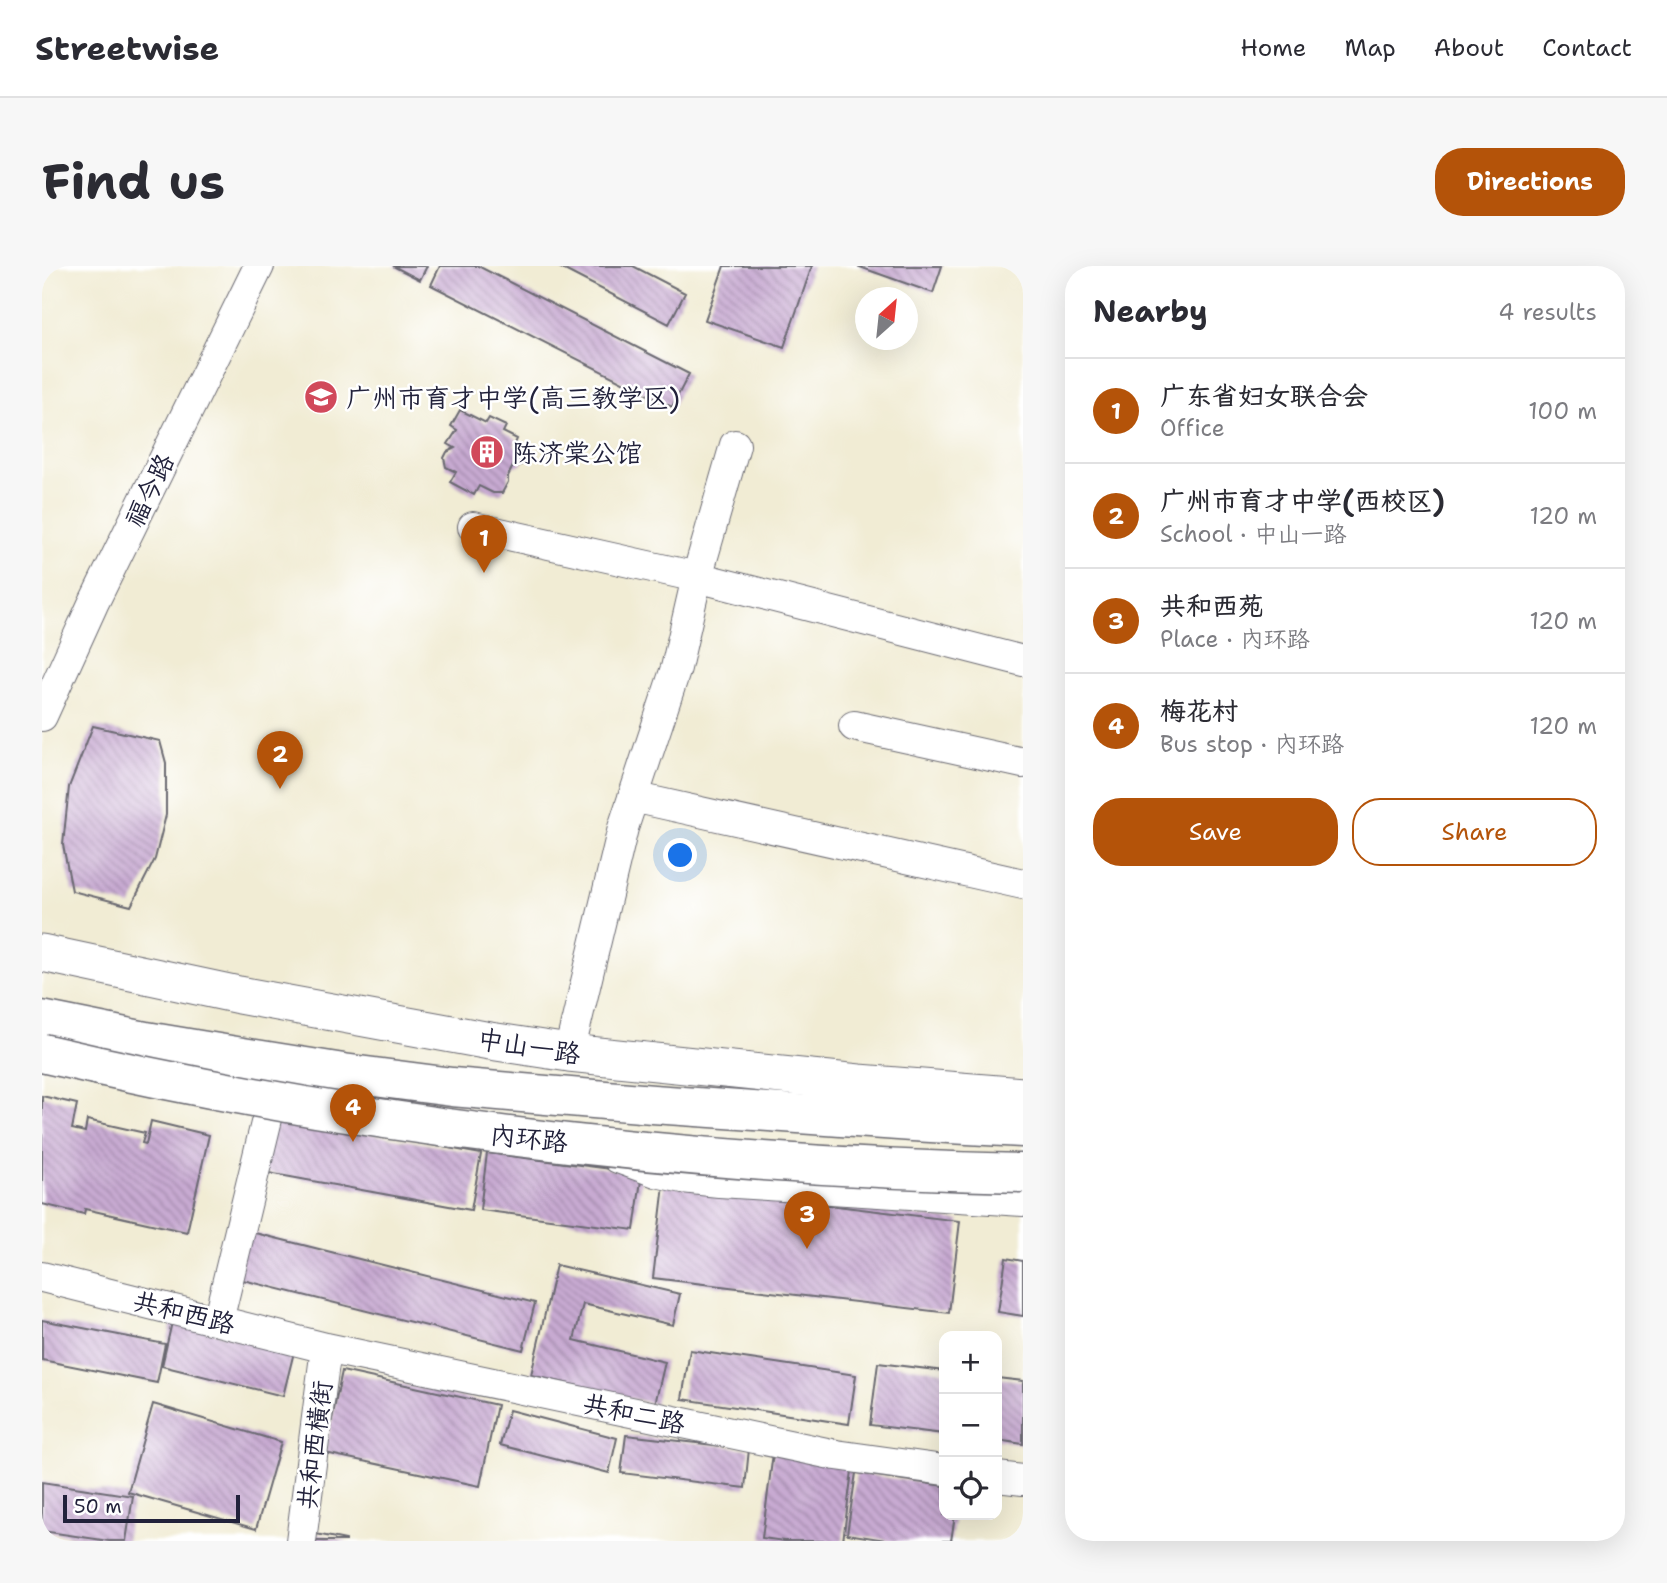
<!DOCTYPE html>
<meta charset="utf-8">
<style>
body{margin:0;font-family:"Shantell Sans","LXGW WenKai TC",sans-serif;background:#f7f7f7;color:#2b2b33}
.controls{position:absolute;right:21px;bottom:21px;display:grid;overflow:hidden;border-radius:14px;box-shadow:0 7px 28px #0002}
.controls button{width:63px;height:63px;display:grid;place-items:center;padding:0;border:0;border-bottom:2px solid #e1e1e2;background:#fff;color:#2b2b33;font:35px sans-serif}
.compass{position:absolute;left:813px;top:21px;width:63px;height:63px;border-radius:50%;background:#fff;box-shadow:0 7px 28px #0002;rotate:27deg}
.scale{position:absolute;left:21px;bottom:18px;width:177px;box-sizing:border-box;padding-left:7px;border:4px solid #22223b;border-top:0;font-size:19px;line-height:24px;white-space:nowrap;color:#22223b;-webkit-text-stroke:5px #fff;paint-order:stroke}
.you{position:absolute;left:639px;top:590px;width:24px;height:24px;margin:-18px;border:5px solid #fff;border-radius:50%;background:#1a73e8;box-shadow:0 0 0 10px #1a73e833}
.badge{display:grid;place-items:center;width:46px;height:46px;border-radius:50%;background:#b45309;color:#fff;font-size:23px;font-weight:700}
.pin{position:absolute;translate:-50% -58px;filter:drop-shadow(0 2px 4px #0008)}
.pin::after{content:'';position:absolute;top:37px;width:24px;height:21px;background:inherit;clip-path:polygon(0 0,100% 0,50% 100%)}
.list{margin:0;padding:0;list-style:none}
h2{display:flex;justify-content:space-between;align-items:center;height:91px;margin:0;padding:0 28px;font-size:30px}
h2 small{font-size:23px;font-weight:400;color:#7c7c81}
.list li{display:grid;grid-template-columns:46px 1fr auto;gap:21px;align-items:center;box-sizing:border-box;height:105px;padding:0 28px;border-top:2px solid #e1e1e2}
.list b{display:block;font-size:26px;white-space:nowrap}
.list p{margin:0;font-size:23px;white-space:nowrap;color:#7c7c81}
.list em{font-size:23px;font-style:normal;color:#7c7c81}
.actions{display:flex;gap:14px;padding:21px 28px}
.actions a{flex:1;padding:16px 0;border:2px solid #b45309;border-radius:28px;text-align:center;font-size:24px;color:#b45309}
.actions .main{background:#b45309;color:#fff}
.icon{flex:none;width:38px;height:38px;fill:none;stroke:currentColor;stroke-width:2;stroke-linecap:round;stroke-linejoin:round}
.map{position:relative;flex:none;width:981px;height:1275px;overflow:hidden;border-radius:28px}
header{display:flex;align-items:center;gap:42px;box-sizing:border-box;height:98px;padding:0 35px;background:#fff;border-bottom:2px solid #e1e1e2}
header strong{font-size:33px}
nav{display:flex;gap:38px;margin-inline-start:auto;font-size:24px}
.intro{display:flex;align-items:center;justify-content:space-between;box-sizing:border-box;height:168px;padding:0 42px}
h1{margin:0;font-size:49px}
.button{padding:18px 32px;border-radius:28px;background:#b45309;color:#fff;font-size:24px;font-weight:700}
main{display:flex;gap:42px;padding:0 42px}
aside{flex:1;background:#fff;border-radius:28px;box-shadow:0 7px 28px #0002}
.map>svg:first-child{display:block}
.building{fill:url(#building-back-hatch)}
.lines{fill:none;stroke-linecap:round;stroke-linejoin:round}
.minor-casing{stroke:#6a6971;stroke-width:32}
.major-casing{stroke:#6a6971;stroke-width:39}
.highway-casing{stroke:#6a6971;stroke-width:41}
.minor{stroke:#fff;stroke-width:30}
.major{stroke:#fff;stroke-width:37}
.highway{stroke:#fff;stroke-width:38}
.highway-bridge-casing{stroke:#6a6971;stroke-width:41;stroke-linecap:butt}
.highway-bridge{stroke:#fff;stroke-width:38}
.labels{text-anchor:middle;dominant-baseline:central;stroke-width:5;stroke-linejoin:round;paint-order:stroke}
.poi-label{font-size:26px;fill:#22223b;stroke:#fff;text-anchor:start}
.street-label{font-size:26px;fill:#22223b;stroke:#fff}
</style>
<header>
<strong>Streetwise</strong>
<nav><a>Home</a><a>Map</a><a>About</a><a>Contact</a></nav>
</header>
<div class="intro"><h1>Find us</h1><a class="button">Directions</a></div>
<main>
<div class="map">
<svg width="981" height="1275" viewBox="0 0 981 1275">
<defs>
<pattern id="building-back-hatch" width="6" height="6" patternUnits="userSpaceOnUse" patternTransform="scale(1.75)"><rect width="6" height="6" fill="#c8aad2"/><path d="M-1 5l2 2M0 0l6 6M5-1l2 2" fill="none" stroke="#a28aac"/></pattern>
</defs>
<rect width="100%" height="100%" fill="#fff"/>
<filter id="ink" filterUnits="userSpaceOnUse"><feTurbulence type="fractalNoise" baseFrequency=".0143" numOctaves="2"/><feDisplacementMap in="SourceGraphic" scale="14" xChannelSelector="R" yChannelSelector="G"/><feConvolveMatrix kernelMatrix="1 2 1 2 8 2 1 2 1" color-interpolation-filters="sRGB"/></filter>
<filter id="wash" filterUnits="userSpaceOnUse"><feTurbulence type="fractalNoise" baseFrequency=".00686" numOctaves="4" result="noise"/><feDisplacementMap in="SourceGraphic" scale="28" xChannelSelector="R" yChannelSelector="G"/><feGaussianBlur stdDeviation="1.57" result="paint"/><feColorMatrix in="noise" values="0 0 0 0 0 0 0 0 0 0 0 0 0 0 0 0 0 1.4 0 .05"/><feComposite in="paint" operator="in"/></filter>
<g filter="url(#wash)">
<rect width="100%" height="100%" fill="#f1ecd4"/>
<g id="blocks">
<!-- building -->
<path class="building" d="M 351,0 L 385,0 L 378,14 Z
M 398,0 L 436,0 L 647,108 L 630,141 L 389,19 Z
M 515,0 L 591,0 L 643,27 L 627,58 Z
M 682,0 L 770,0 L 742,81 L 663,54 Z
M 815,0 L 900,0 L 891,27 Z
M 418,144 L 444,157 L 447,152 L 464,160 L 461,166 L 475,173 L 472,180 L 485,187 L 479,199 L 471,200 L 466,210 L 466,216 L 460,227 L 451,227 L 437,220 L 432,229 L 408,216 L 414,206 L 404,201 L 402,192 L 405,186 L 413,182 L 406,178 L 415,164 L 409,160 Z
M 51,460 L 118,475 L 124,497 L 124,549 L 113,593 L 89,640 L 30,625 L 21,579 L 27,521 Z
M 0,830 L 35,838 L 30,863 L 43,866 L 45,854 L 103,867 L 100,877 L 104,878 L 109,855 L 167,869 L 145,966 L 43,943 L 42,948 L 0,938 Z
M 231,850 L 439,888 L 429,944 L 221,906 Z
M 445,887 L 600,907 L 592,964 L 438,944 Z
M 622,919 L 918,955 L 907,1047 L 611,1012 Z
M 205,965 L 493,1037 L 481,1084 L 193,1012 Z
M 964,992 L 981,995 L 981,1050 L 956,1046 Z
M 514,999 L 638,1028 L 631,1059 L 541,1038 L 532,1074 L 623,1096 L 613,1138 L 489,1109 Z
M 0,1054 L 123,1078 L 115,1117 L 0,1094 Z
M 130,1056 L 252,1086 L 241,1130 L 120,1100 Z
M 648,1084 L 814,1109 L 807,1158 L 640,1133 Z
M 836,1097 L 902,1105 L 902,1168 L 828,1159 Z
M 300,1105 L 455,1139 L 438,1220 L 283,1187 Z
M 955,1112 L 981,1115 L 981,1178 L 955,1174 Z
M 111,1138 L 239,1176 L 214,1263 L 86,1226 Z
M 467,1144 L 575,1172 L 567,1207 L 458,1179 Z
M 584,1169 L 707,1183 L 703,1222 L 579,1207 Z
M 731,1187 L 811,1197 L 801,1275 L 742,1275 L 720,1272 Z
M 814,1207 L 902,1220 L 902,1249 L 913,1249 L 909,1275 L 850,1275 L 805,1268 Z
M 0,1216 L 91,1230 L 84,1275 L 67,1275 L 0,1265 Z
M 264,1266 L 304,1274 L 304,1275 L 263,1275 Z"/>
</g>
</g>
<g filter="url(#ink)">
<use href="#blocks" fill-opacity="0" stroke="#6a6971" stroke-width="2"/>
<g class="lines">
<!-- minor casing -->
<g class="minor-casing">
<path id="minor" d="M 431,261 L 655,311 L 981,395
M 0,450 L 51,338 L 217,0
M 812,460 L 981,497
M 591,531 L 981,618
M 527,787 L 581,562 L 634,402 L 655,311 L 693,179
M 576,892 L 614,906 L 641,912 L 677,916 L 981,935
M 0,1011 L 284,1082 L 794,1189 L 902,1204
M 176,1055 L 232,824
M 955,1211 L 981,1214
M 259,1275 L 284,1082"/>
</g>
<!-- major casing -->
<g class="major-casing">
<path id="major" d="M 0,687 L 197,729 L 448,775 L 527,787 L 817,817 L 981,830"/>
</g>
<!-- highway casing -->
<g class="highway-casing">
<path id="highway" d="M 0,754 L 104,775 L 188,789 L 301,807 L 410,821 L 611,838 L 871,856 L 981,862"/>
</g>
<!-- minor -->
<use href="#minor" class="minor"/>
<!-- major -->
<use href="#major" class="major"/>
<!-- highway -->
<use href="#highway" class="highway"/>
<!-- highway-bridge casing -->
<g class="highway-bridge-casing">
<path id="highway-bridge" d="M 0,787 C 321,862 651,900 981,907"/>
</g>
<!-- highway-bridge -->
<use href="#highway-bridge" class="highway-bridge"/>
</g>
</g>
<!-- icons -->
<defs>
<g id="school-disc" transform="scale(1.75)"><circle r="9.5" fill="#d1495b" stroke="#fff"/><path d="M0-5L7-2L0 1L-7-2ZM-4 1L0 2.5L4 1V4Q0 6-4 4Z" fill="#fff"/></g>
<g id="building-disc" transform="scale(1.75)"><circle r="9.5" fill="#d1495b" stroke="#fff"/><path d="M-4-6H4V6H1V3H-1V6H-4ZM-2.5-4.3h1.7v1.8h-1.7ZM.8-4.3h1.7v1.8H.8ZM-2.5-1h1.7V.8h-1.7ZM.8-1h1.7V.8H.8Z" fill="#fff"/></g>
</defs>
<g fill-rule="evenodd">
<use href="#school-disc" x="279" y="131"/>
<use href="#building-disc" x="445" y="186"/>
</g>
<g class="labels">
<!-- poi labels -->
<g class="poi-label">
<text x="304" y="131">广州市育才中学(高三教学区)</text>
<text x="470" y="186">陈济棠公馆</text>
</g>
<!-- street labels -->
<g class="street-label">
<text transform="translate(107 224) rotate(-64)">福今路</text>
<text transform="translate(487 780) rotate(9)">中山一路</text>
<text transform="translate(487 872) rotate(6)">内环路</text>
<text transform="translate(142 1046) rotate(14)">共和西路</text>
<text transform="translate(592 1147) rotate(12)">共和二路</text>
<text transform="translate(272 1179) rotate(-83)">共和西横街</text>
</g>
</g>
</svg>
<div class="controls">
<button>+</button>
<button>−</button>
<button><svg class="icon" aria-label="locate" viewBox="0 0 24 24"><circle cx="12" cy="12" r="6"/><path d="M12 2v4M12 18v4M2 12h4M18 12h4"/></svg></button>
</div>
<svg class="compass" viewBox="-18 -18 36 36"><path d="M0-13l5 13h-10z" fill="#e53935"/><path d="M0 13l5-13h-10z" fill="#7c7c81"/></svg>
<div class="scale">50 m</div>
<div class="you"></div>
<div class="pin badge" style="left:442px;top:307px">1</div>
<div class="pin badge" style="left:238px;top:523px">2</div>
<div class="pin badge" style="left:765px;top:983px">3</div>
<div class="pin badge" style="left:311px;top:876px">4</div>
</div>
<aside>
<h2>Nearby<small>4 results</small></h2>
<ul class="list">
<li><span class="badge">1</span><div><b>广东省妇女联合会</b><p>Office</p></div><em>100 m</em></li>
<li><span class="badge">2</span><div><b>广州市育才中学(西校区)</b><p>School · 中山一路</p></div><em>120 m</em></li>
<li><span class="badge">3</span><div><b>共和西苑</b><p>Place · 内环路</p></div><em>120 m</em></li>
<li><span class="badge">4</span><div><b>梅花村</b><p>Bus stop · 内环路</p></div><em>120 m</em></li>
</ul>
<div class="actions"><a class="main">Save</a><a>Share</a></div>
</aside>
</main>
